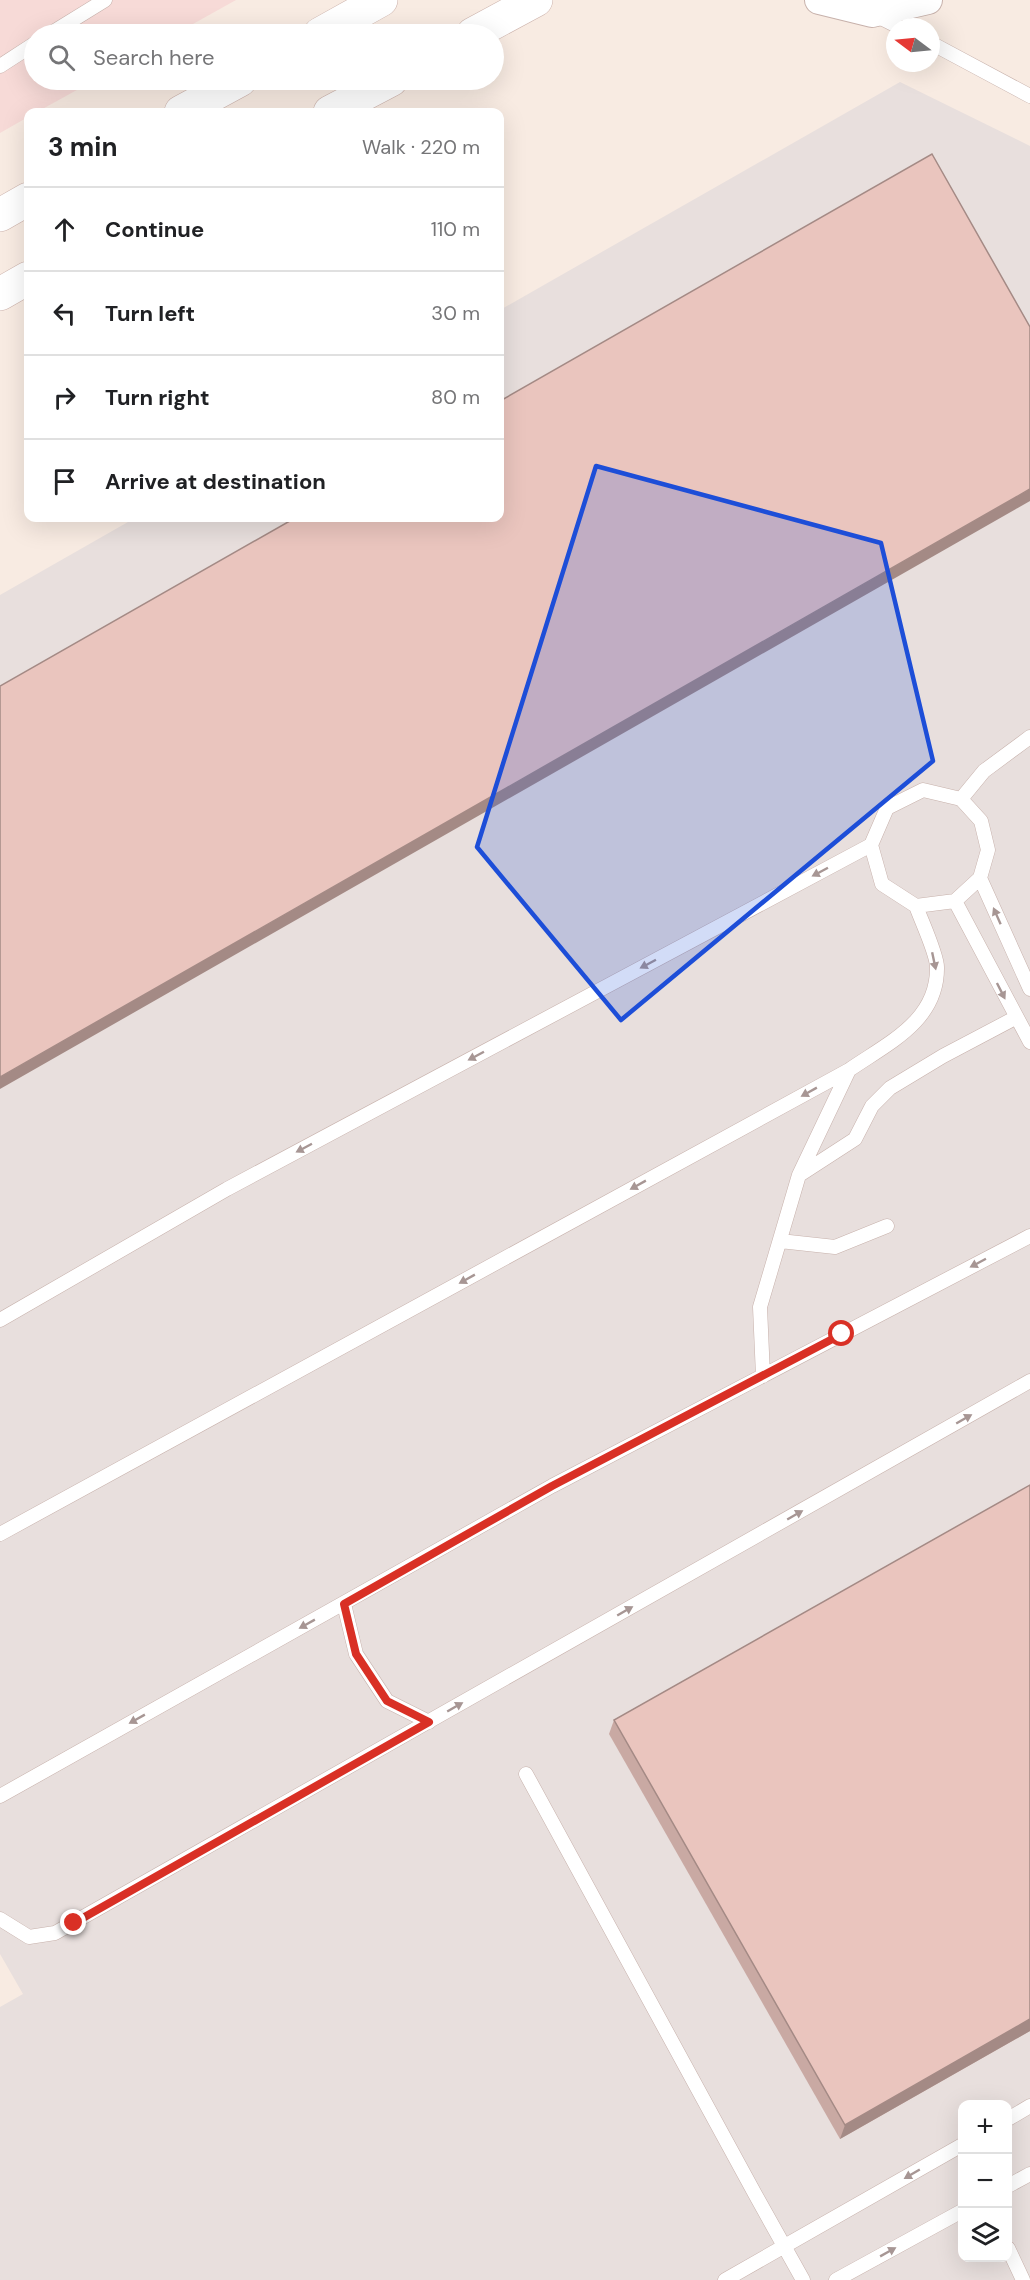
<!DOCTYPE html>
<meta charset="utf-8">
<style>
body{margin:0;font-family:"DM Sans",sans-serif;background:#f6f6f6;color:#202124}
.controls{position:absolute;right:18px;bottom:18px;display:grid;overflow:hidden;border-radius:12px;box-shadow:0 6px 24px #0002}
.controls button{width:54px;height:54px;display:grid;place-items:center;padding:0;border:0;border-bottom:2px solid #e0e0e0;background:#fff;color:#202124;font:30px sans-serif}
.compass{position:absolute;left:886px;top:18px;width:54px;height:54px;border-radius:50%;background:#fff;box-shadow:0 6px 24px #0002;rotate:286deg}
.stop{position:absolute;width:18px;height:18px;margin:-14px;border:4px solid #d93025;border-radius:50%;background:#fff}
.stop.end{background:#d93025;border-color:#fff;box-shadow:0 2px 6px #0008}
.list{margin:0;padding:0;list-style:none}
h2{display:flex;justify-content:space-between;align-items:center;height:78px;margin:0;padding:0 24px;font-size:26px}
h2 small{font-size:20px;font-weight:400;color:#757577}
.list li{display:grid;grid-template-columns:39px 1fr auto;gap:18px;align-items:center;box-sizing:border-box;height:84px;padding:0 24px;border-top:2px solid #e0e0e0}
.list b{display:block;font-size:22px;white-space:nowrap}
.list em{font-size:20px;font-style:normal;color:#757577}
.icon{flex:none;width:33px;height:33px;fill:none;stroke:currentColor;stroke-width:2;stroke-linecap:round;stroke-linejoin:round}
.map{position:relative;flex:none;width:1030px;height:2280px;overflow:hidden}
.search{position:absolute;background:#fff;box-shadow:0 6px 24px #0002;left:24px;top:24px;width:480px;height:66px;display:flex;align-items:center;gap:15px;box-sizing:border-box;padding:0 21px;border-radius:33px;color:#757577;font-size:22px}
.panel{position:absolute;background:#fff;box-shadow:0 6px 24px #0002;left:24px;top:108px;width:480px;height:414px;border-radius:12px}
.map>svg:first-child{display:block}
.commercial{fill:#f7dad7}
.industrial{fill:#e8dfdd;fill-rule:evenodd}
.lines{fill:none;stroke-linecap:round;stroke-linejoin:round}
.lane-casing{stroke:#c7b1ab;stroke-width:15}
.street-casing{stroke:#c7b1ab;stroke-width:30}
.secondary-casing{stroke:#ccb2ab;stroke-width:34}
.lane{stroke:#fff;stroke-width:14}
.street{stroke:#fff;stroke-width:28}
.secondary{stroke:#fff;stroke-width:33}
.wall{fill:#c9a9a3}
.shaded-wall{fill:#a48a85}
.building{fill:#eac5be;stroke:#a48a85;stroke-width:1.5}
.oneway{fill:#a79694}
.route{stroke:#d93025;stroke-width:8}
.marked{fill:#1d4ed8;fill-opacity:0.2;stroke:#1d4ed8;stroke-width:4.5;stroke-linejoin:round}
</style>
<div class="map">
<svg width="1030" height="2280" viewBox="0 0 1030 2280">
<rect width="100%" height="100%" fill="#f8ebe2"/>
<!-- commercial -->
<path class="commercial" d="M 0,0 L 236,0 L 175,34 L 34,34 L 34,80 L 95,80 L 37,112 L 28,112 L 28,117 L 0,133 Z"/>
<!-- industrial -->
<path class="industrial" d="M 900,82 L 1030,146 L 1030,2280 L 0,2280 L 0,2007 L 23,1994 L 0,1954 L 0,595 L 135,518 L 500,518 L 500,310 ZM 962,2104 L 1008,2104 L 1008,2258 L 962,2258 Z"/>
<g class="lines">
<!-- lane casing -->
<g class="lane-casing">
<path id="lane" d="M 877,16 L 899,27
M 50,34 L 105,0
M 931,43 L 1030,96
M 0,66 L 34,44
M 961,799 L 984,771 L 1030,737
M 980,878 L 1030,989
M 955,901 L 1030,1042
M 801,1174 L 855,1139 L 872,1106 L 890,1088 L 943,1056 L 1015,1018
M 780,1241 L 835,1247 L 887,1226
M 0,1320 L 227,1189 L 871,845 L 887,808 L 923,790 L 961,799 L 981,821 L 988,850 L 980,878 L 955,901 L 916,906 L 882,884 L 871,845
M 763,1376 L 760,1307 L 799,1175 L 849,1070
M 0,1534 L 849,1070 C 888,1043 938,1021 937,967 C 937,954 921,920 916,906
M 344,1604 L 356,1654 L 387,1701 L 429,1722
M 526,1774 L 755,2194 L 803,2280
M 0,1796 L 552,1486 L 1030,1236
M 0,1919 L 29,1937 L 55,1933 L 1030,1381
M 1008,2119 L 1030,2106
M 1008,2186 L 1030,2174
M 1008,2248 L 1023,2280
M 725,2280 L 962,2145
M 836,2280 L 962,2211"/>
</g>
<!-- street casing -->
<g class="street-casing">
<path id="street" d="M 819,0 L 872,13 L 928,0"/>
</g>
<!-- secondary casing -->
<g class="secondary-casing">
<path id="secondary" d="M 320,34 L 381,0
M 473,34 L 536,0
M 181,112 L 240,80
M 330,112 L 391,80
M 0,215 L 28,199
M 0,294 L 28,278"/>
</g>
<!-- lane -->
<use href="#lane" class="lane"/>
<!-- street -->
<use href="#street" class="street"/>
<!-- secondary -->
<use href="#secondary" class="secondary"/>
</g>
<!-- wall -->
<path class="wall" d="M 1030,1485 L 1030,2031 L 840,2139 L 609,1734 L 614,1720 Z"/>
<!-- shaded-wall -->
<path class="shaded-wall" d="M 1030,489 L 1030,501 L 0,1089 L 0,1077 Z
M 1030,2019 L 1030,2031 L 840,2139 L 845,2125 Z"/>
<!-- building -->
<path class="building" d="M 932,154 L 1030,327 L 1030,489 L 0,1077 L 0,686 L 295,518 L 500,518 L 500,401 Z
M 1030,1485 L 1030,2019 L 845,2125 L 614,1720 Z"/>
<!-- one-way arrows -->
<defs><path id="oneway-solid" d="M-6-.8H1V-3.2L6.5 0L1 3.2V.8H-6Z" transform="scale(1.5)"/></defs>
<g class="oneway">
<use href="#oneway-solid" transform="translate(820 872) rotate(152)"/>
<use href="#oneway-solid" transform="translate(997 916) rotate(-114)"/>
<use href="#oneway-solid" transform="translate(934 961) rotate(78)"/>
<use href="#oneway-solid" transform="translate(648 964) rotate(152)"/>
<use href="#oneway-solid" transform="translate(1001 991) rotate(63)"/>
<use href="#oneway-solid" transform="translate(476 1056) rotate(152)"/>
<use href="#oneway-solid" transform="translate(809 1092) rotate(151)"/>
<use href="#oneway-solid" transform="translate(304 1148) rotate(152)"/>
<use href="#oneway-solid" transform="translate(638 1185) rotate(151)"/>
<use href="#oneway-solid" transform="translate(978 1263) rotate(152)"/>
<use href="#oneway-solid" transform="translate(467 1279) rotate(151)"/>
<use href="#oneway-solid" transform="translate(964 1419) rotate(-30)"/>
<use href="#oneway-solid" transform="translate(795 1515) rotate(-30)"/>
<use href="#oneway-solid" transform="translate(625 1611) rotate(-30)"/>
<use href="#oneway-solid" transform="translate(307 1624) rotate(151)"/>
<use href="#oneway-solid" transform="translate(455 1707) rotate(-30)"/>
<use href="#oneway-solid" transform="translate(137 1719) rotate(151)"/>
<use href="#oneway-solid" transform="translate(912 2174) rotate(150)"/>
<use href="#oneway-solid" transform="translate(888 2252) rotate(-29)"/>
</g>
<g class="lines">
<!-- route -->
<path class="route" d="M 74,1923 L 429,1722 L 387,1701 L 356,1654 L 344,1604 L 552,1486 L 842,1334"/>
</g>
<!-- marked area -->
<path class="marked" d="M 596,466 L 881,543 L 933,761 L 621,1020 L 477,847 Z"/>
</svg>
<div class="controls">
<button>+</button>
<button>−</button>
<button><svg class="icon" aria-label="layers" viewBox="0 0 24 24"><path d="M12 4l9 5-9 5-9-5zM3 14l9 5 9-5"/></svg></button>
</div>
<svg class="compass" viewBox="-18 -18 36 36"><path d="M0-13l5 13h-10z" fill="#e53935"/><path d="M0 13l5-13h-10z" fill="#757577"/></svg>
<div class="stop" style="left:842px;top:1334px"></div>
<div class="stop end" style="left:74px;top:1923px"></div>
<div class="search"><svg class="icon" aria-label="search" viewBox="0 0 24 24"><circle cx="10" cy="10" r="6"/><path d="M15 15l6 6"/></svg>Search here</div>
<section class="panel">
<h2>3 min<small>Walk · 220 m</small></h2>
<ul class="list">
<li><svg class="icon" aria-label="ahead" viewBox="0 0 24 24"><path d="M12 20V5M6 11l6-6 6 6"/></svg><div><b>Continue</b></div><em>110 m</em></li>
<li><svg class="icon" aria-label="left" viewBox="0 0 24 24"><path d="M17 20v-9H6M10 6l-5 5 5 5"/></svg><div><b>Turn left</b></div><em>30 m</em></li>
<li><svg class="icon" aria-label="right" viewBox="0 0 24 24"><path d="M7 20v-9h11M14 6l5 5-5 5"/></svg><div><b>Turn right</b></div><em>80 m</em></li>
<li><svg class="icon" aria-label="arrive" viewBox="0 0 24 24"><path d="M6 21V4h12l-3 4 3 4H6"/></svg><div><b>Arrive at destination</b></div></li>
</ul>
</section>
</div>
